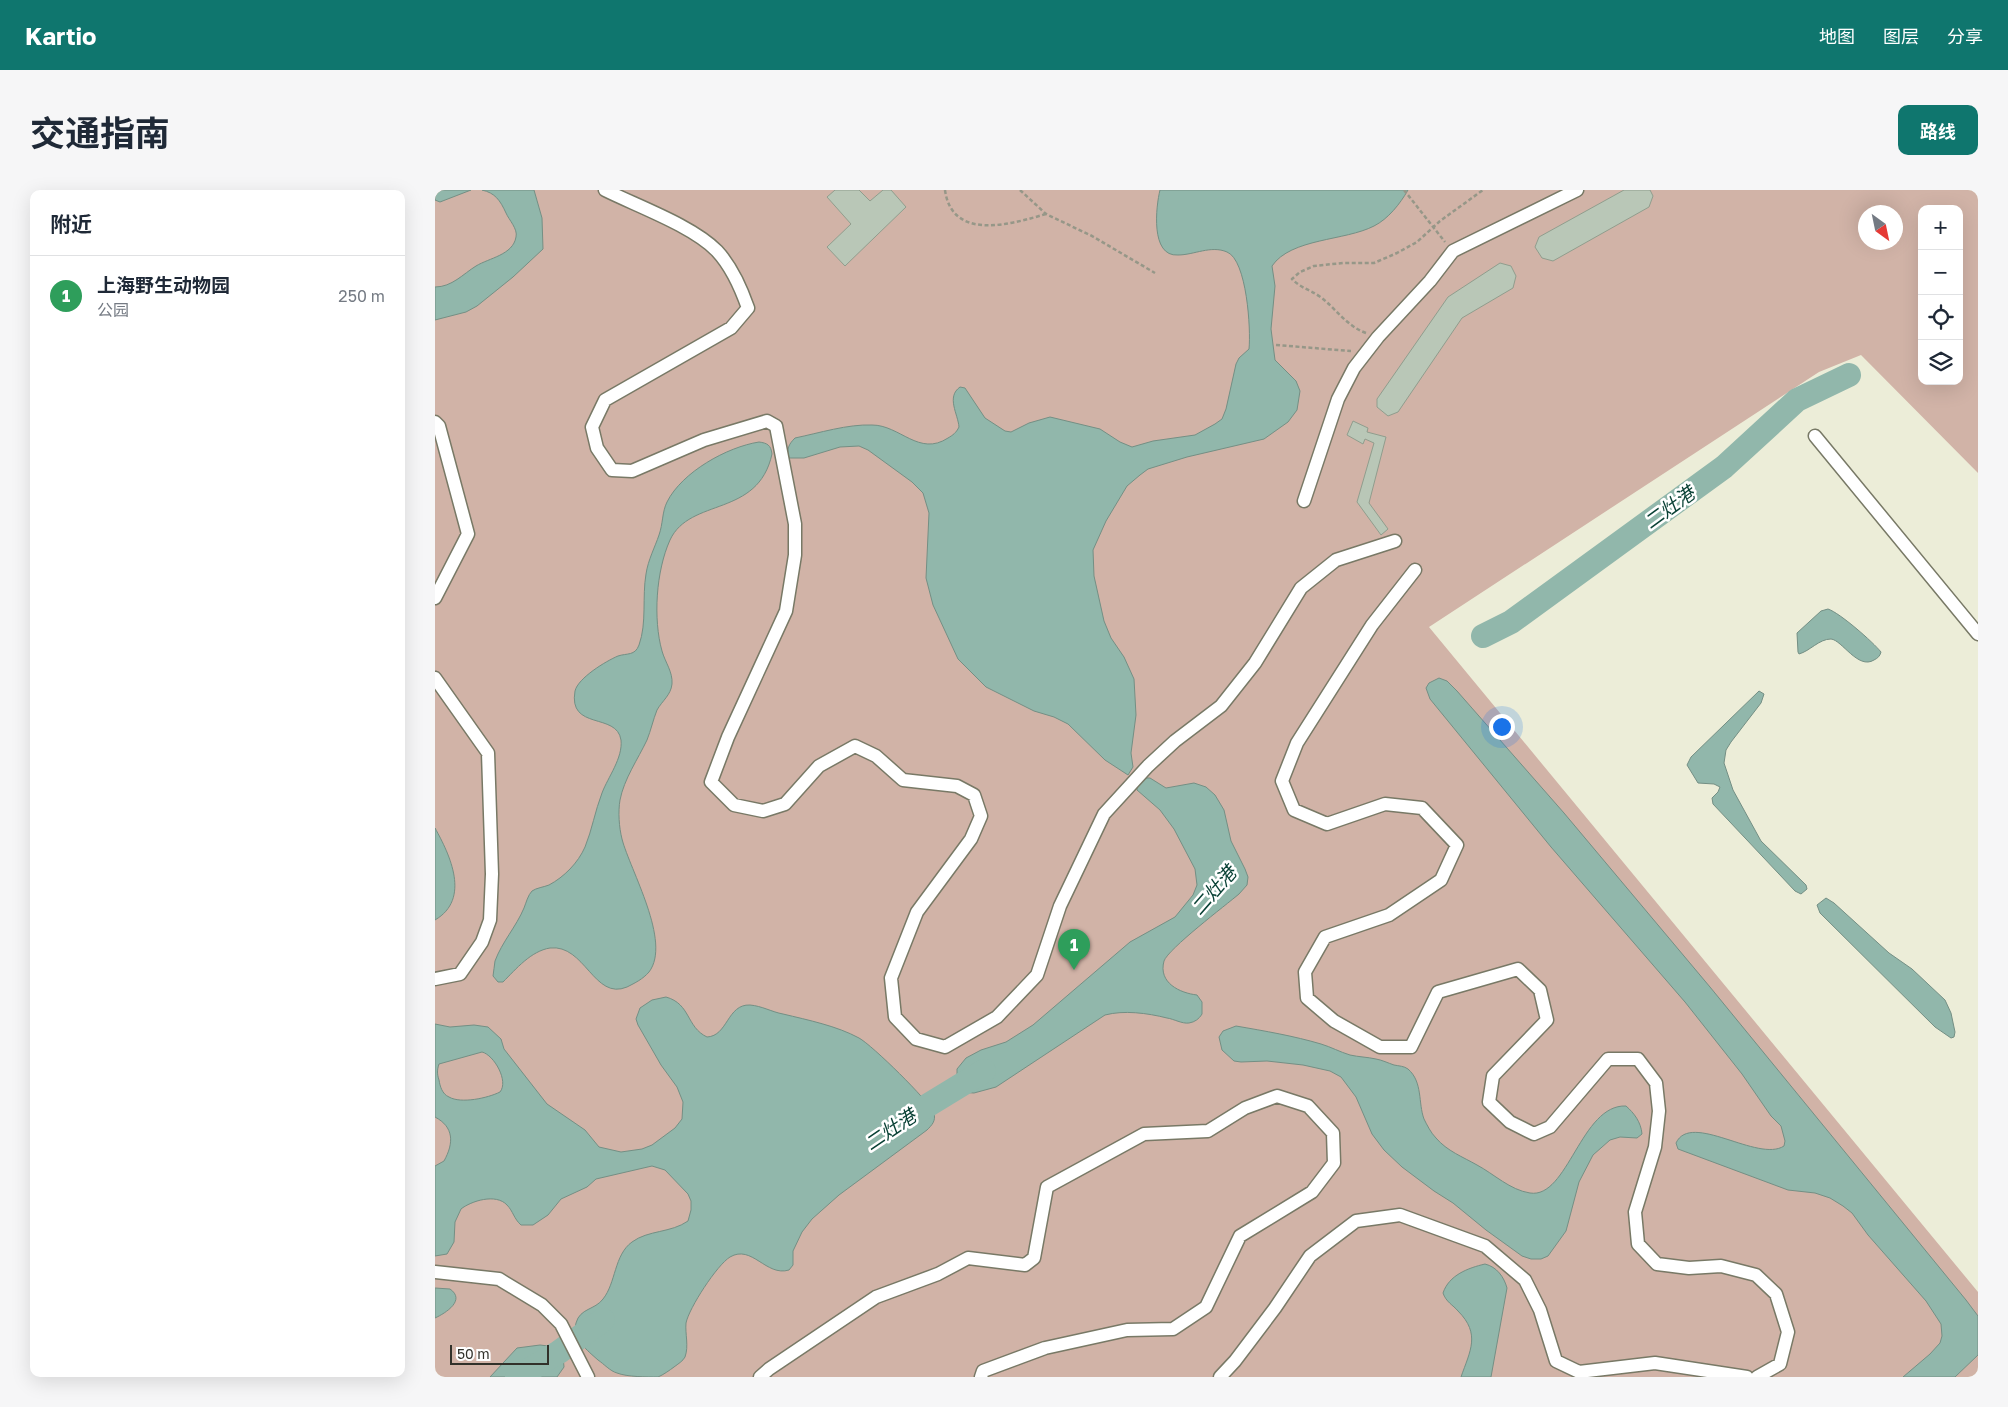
<!DOCTYPE html>
<html lang="zh">
<meta charset="utf-8">
<style>
body{margin:0;font-family:"Golos Text","Noto Sans SC",sans-serif;background:#f6f6f7;color:#1f2937}
.controls{position:absolute;right:15px;top:15px;display:grid;overflow:hidden;border-radius:10px;box-shadow:0 5px 20px #0002}
.controls button{width:45px;height:45px;display:grid;place-items:center;padding:0;border:0;border-bottom:1px solid #e0e1e3;background:#fff;color:#1f2937;font:25px sans-serif}
.compass{position:absolute;left:1423px;top:15px;width:45px;height:45px;border-radius:50%;background:#fff;box-shadow:0 5px 20px #0002;rotate:147deg}
.scale{position:absolute;left:15px;bottom:12px;width:99px;box-sizing:border-box;padding-left:5px;border:2px solid #31312a;border-top:0;font-size:14px;line-height:18px;white-space:nowrap;color:#31312a;-webkit-text-stroke:4px #fff;paint-order:stroke}
.you{position:absolute;left:1066px;top:536px;width:18px;height:18px;margin:-12px;border:4px solid #fff;border-radius:50%;background:#1a73e8;box-shadow:0 0 0 8px #1a73e833}
.badge{display:grid;place-items:center;width:32px;height:32px;border-radius:50%;background:#0f766e;color:#fff;font-size:16px;font-weight:700}
.pin{position:absolute;translate:-50% -41px;filter:drop-shadow(0 1px 2px #0008)}
.pin::after{content:'';position:absolute;top:26px;width:18px;height:15px;background:inherit;clip-path:polygon(0 0,100% 0,50% 100%)}
.list{margin:0;padding:0;list-style:none}
h2{display:flex;justify-content:space-between;align-items:center;height:65px;margin:0;padding:0 20px;font-size:21px}
h2 small{font-size:16px;font-weight:400;color:#747a83}
.list li{display:grid;grid-template-columns:32px 1fr auto;gap:15px;align-items:center;box-sizing:border-box;height:80px;padding:0 20px;border-top:1px solid #e0e1e3}
.list b{display:block;font-size:19px;white-space:nowrap}
.list p{margin:0;font-size:16px;white-space:nowrap;color:#747a83}
.list em{font-size:16px;font-style:normal;color:#747a83}
.icon{flex:none;width:28px;height:28px;fill:none;stroke:currentColor;stroke-width:2;stroke-linecap:round;stroke-linejoin:round}
.map{position:relative;flex:none;width:1543px;height:1187px;overflow:hidden;border-radius:10px}
header{display:flex;align-items:center;gap:30px;box-sizing:border-box;height:70px;padding:0 25px;background:#0f766e;color:#fff}
header strong{font-size:24px}
nav{display:flex;gap:28px;margin-inline-start:auto;font-size:18px}
.intro{display:flex;align-items:center;justify-content:space-between;box-sizing:border-box;height:120px;padding:0 30px}
h1{margin:0;font-size:35px}
.button{padding:12px 22px;border-radius:10px;background:#0f766e;color:#fff;font-size:18px;font-weight:700}
main{display:flex;gap:30px;padding:0 30px}
aside{flex:1;background:#fff;border-radius:10px;box-shadow:0 5px 20px #0002}
.map>svg:first-child{display:block}
.green{fill:#d1b3a7;fill-rule:evenodd}
.water{fill:#91b7ab;stroke:#748f84;fill-rule:evenodd}
.lines{fill:none;stroke-linecap:round;stroke-linejoin:round}
.river{stroke:#91b7ab;stroke-width:24}
.building{fill:#b9c7b7;stroke:#909d8d}
.minor-casing{stroke:#787966;stroke-width:15}
.path{stroke:#969788;stroke-width:2.5;stroke-dasharray:4 2.5;stroke-linecap:butt}
.minor{stroke:#fff;stroke-width:12}
.labels{text-anchor:middle;dominant-baseline:central;stroke-width:5;stroke-linejoin:round;paint-order:stroke}
.water-label{font-size:19px;font-style:italic;fill:#094135;stroke:#fff}
</style>
<header>
<strong>Kartio</strong>
<nav><a>地图</a><a>图层</a><a>分享</a></nav>
</header>
<div class="intro"><h1>交通指南</h1><a class="button">路线</a></div>
<main>
<aside>
<h2>附近<small></small></h2>
<ul class="list">
<li><span class="badge" style="background:#2e9e5b">1</span><div><b>上海野生动物园</b><p>公园</p></div><em>250 m</em></li>
</ul>
</aside>
<div class="map">
<svg width="1543" height="1187" viewBox="0 0 1543 1187">
<rect width="100%" height="100%" fill="#ecedd8"/>
<!-- green -->
<path class="green" d="M 0,0 L 1543,0 L 1543,283 L 1426,165 L 1384,182 L 994,437 L 1543,1102 L 1543,1187 L 0,1187 ZM 1487,19 L 1524,19 L 1524,191 L 1487,191 ZM 1430,22 L 1460,22 L 1460,52 L 1430,52 Z"/>
<!-- water -->
<path class="water" d="M 0,0 L 36,0 L 5,12 L 0,10 Z
M 47,0 L 99,0 L 107,28 L 108,59 L 78,87 L 42,116 L 31,122 L 0,130 L 0,97 C 17,97 28,84 41,76 C 54,68 78,65 81,47 C 83,39 74,30 71,23 C 65,10 60,3 47,0 Z
M 725,0 L 973,0 C 965,14 953,29 939,36 C 910,51 856,48 837,76 L 840,96 L 836,139 L 840,170 L 861,191 L 865,201 L 862,220 L 853,232 L 829,249 L 752,267 L 713,279 L 705,285 L 692,296 L 671,331 L 658,360 L 659,386 L 669,431 L 676,448 L 689,467 L 699,489 L 701,525 L 696,563 L 698,577 L 693,585 L 670,570 L 633,534 L 619,527 L 599,521 L 551,497 L 523,469 L 498,415 L 491,388 L 494,323 L 488,303 L 477,292 L 433,260 L 424,256 L 405,257 L 369,268 L 354,268 C 351,259 354,254 360,248 C 384,243 413,234 437,235 C 465,235 484,267 513,248 C 518,245 521,243 524,237 C 523,224 511,207 525,197 L 530,198 L 550,228 L 570,241 L 576,242 L 594,233 L 615,227 L 665,239 L 685,252 L 697,257 L 718,251 L 760,245 L 780,234 L 787,229 L 791,219 L 801,174 L 804,168 L 814,159 C 816,140 812,70 792,62 C 776,55 759,65 743,65 C 715,67 721,16 725,0 Z
M 324,252 C 332,253 336,255 337,264 C 323,328 255,307 235,350 C 221,381 218,429 227,461 C 230,472 238,482 237,494 C 236,505 227,511 222,520 C 218,530 216,540 212,550 C 203,569 189,589 185,610 C 183,622 184,637 187,649 C 195,680 237,752 214,782 C 208,789 200,793 192,797 C 159,811 150,754 115,758 C 96,761 81,779 68,792 L 63,792 L 58,786 C 59,781 59,776 60,771 C 67,752 81,737 89,718 C 91,713 93,705 97,701 C 101,698 109,697 114,695 C 129,687 143,673 150,657 C 157,640 160,621 167,603 C 173,587 188,568 186,550 C 182,522 133,541 140,501 C 143,488 171,471 183,466 C 192,463 200,466 204,455 C 212,433 207,407 211,384 C 213,370 220,357 224,345 C 228,334 227,322 232,312 C 247,282 292,257 324,252 Z
M 1393,419 C 1405,423 1438,452 1446,462 C 1445,466 1443,468 1439,470 C 1423,480 1407,450 1396,449 C 1384,449 1375,461 1364,464 L 1363,462 L 1362,443 L 1386,421 Z
M 1004,488 L 1012,491 L 1022,501 L 1129,623 L 1275,797 L 1531,1110 L 1543,1126 L 1543,1165 L 1520,1187 L 1468,1187 L 1495,1164 L 1505,1153 L 1507,1146 L 1506,1134 L 1491,1111 L 1433,1045 L 1417,1023 L 1408,1016 L 1395,1008 L 1380,1003 L 1353,1000 L 1243,959 L 1241,953 C 1256,921 1323,973 1349,956 L 1350,951 L 1346,936 L 1336,926 L 1307,884 L 1250,812 L 1116,657 L 995,509 L 991,498 L 994,493 Z
M 1324,501 L 1329,504 L 1326,513 L 1296,552 L 1291,560 L 1289,573 L 1298,600 L 1326,651 L 1371,695 L 1372,699 L 1366,704 L 1360,701 L 1278,614 L 1277,608 L 1283,602 L 1285,597 L 1279,594 L 1263,593 L 1252,575 L 1256,567 Z
M 709,588 L 715,588 L 731,598 L 759,593 L 771,597 L 780,605 L 789,620 L 796,651 L 810,679 L 813,687 L 812,695 L 804,704 C 791,715 733,759 729,771 C 723,793 745,803 762,805 L 767,812 L 767,824 C 764,829 760,832 754,833 C 747,834 739,829 732,828 C 712,823 689,820 670,825 L 561,897 L 539,903 L 522,902 L 522,879 L 531,868 L 546,860 L 571,852 L 598,835 L 695,752 L 740,727 L 758,705 L 762,695 L 760,679 L 739,639 L 725,620 L 702,600 L 702,596 Z
M 0,638 C 15,665 36,709 0,730 Z
M 1391,708 L 1399,713 L 1454,763 L 1477,779 L 1510,810 L 1516,823 L 1520,842 L 1519,847 L 1516,848 L 1500,837 L 1385,723 L 1382,715 Z
M 231,807 C 256,814 251,837 272,847 C 293,846 292,814 315,815 C 327,816 337,822 348,824 C 373,830 402,836 424,848 C 437,855 494,911 499,923 C 501,931 497,935 492,940 L 404,1005 L 377,1029 L 367,1042 L 358,1061 L 358,1075 L 354,1080 C 331,1087 317,1054 295,1067 C 282,1075 254,1118 251,1133 C 250,1144 254,1156 250,1167 C 248,1171 243,1174 239,1177 C 235,1180 228,1185 223,1187 C 212,1187 192,1187 182,1183 C 175,1181 169,1174 163,1170 C 153,1161 137,1149 141,1133 C 145,1118 160,1120 168,1109 C 181,1093 179,1065 197,1052 C 213,1040 236,1043 253,1031 L 256,1020 L 256,1011 L 253,1004 L 230,980 L 217,976 L 161,989 L 152,997 L 126,1009 L 113,1025 L 98,1035 L 86,1035 C 79,1029 78,1021 72,1015 C 61,1003 36,1011 26,1019 L 20,1032 L 19,1052 L 12,1064 L 0,1066 L 0,976 L 9,971 C 19,953 19,937 0,927 L 0,834 L 15,837 L 39,835 L 53,837 L 66,849 L 69,859 L 112,914 L 150,940 L 164,957 L 186,962 L 207,959 L 217,955 L 240,938 L 247,929 L 248,912 L 242,897 L 226,875 L 203,835 L 201,829 L 205,818 L 217,810 ZM 47,862 C 59,865 74,891 65,902 C 53,908 26,914 14,907 C 7,904 5,896 4,890 C 2,884 2,880 4,874 Z
M 801,836 C 830,841 859,846 886,854 C 896,857 905,862 915,865 C 924,867 932,867 941,869 C 947,870 953,873 959,875 C 964,876 969,876 973,879 C 988,892 983,913 989,929 C 992,935 996,943 1001,948 C 1012,961 1028,967 1042,975 C 1059,984 1075,1000 1095,1003 C 1133,1009 1146,914 1191,916 C 1199,923 1206,932 1207,944 L 1202,948 L 1185,947 L 1175,950 L 1158,965 L 1144,992 L 1131,1041 L 1113,1066 L 1106,1069 L 1096,1069 L 1087,1066 L 1051,1040 L 1018,1013 L 999,1001 L 967,977 L 949,960 L 937,944 L 921,907 L 906,887 L 895,881 L 868,875 L 832,871 L 806,872 L 799,871 L 787,860 L 784,847 L 788,841 Z
M 1050,1074 C 1062,1077 1069,1087 1072,1098 L 1056,1187 L 1026,1187 C 1035,1161 1046,1144 1023,1121 C 1018,1115 1011,1112 1008,1103 C 1014,1085 1033,1078 1050,1074 Z
M 0,1098 L 15,1099 C 31,1110 11,1123 0,1128 Z
M 105,1155 C 119,1156 129,1162 129,1177 L 122,1187 L 55,1187 L 82,1158 Z"/>
<g class="lines">
<!-- river -->
<path class="river" d="M 1048,446 L 1076,432 L 1289,277 L 1362,210 L 1414,185
M 467,931 L 549,881
M 82,1187 L 124,1162 L 168,1130"/>
</g>
<!-- building -->
<path class="building" d="M 400,0 L 424,0 L 435,11 L 448,0 L 456,0 L 471,17 L 410,76 L 392,57 L 416,34 L 392,7 Z
M 1189,0 L 1215,0 L 1218,6 L 1214,17 L 1118,71 L 1107,68 L 1100,57 L 1104,47 Z
M 1065,73 L 1076,76 L 1081,86 L 1078,98 L 1027,128 L 963,222 L 953,226 L 942,217 L 942,209 L 1013,107 Z
M 918,231 L 933,238 L 932,242 L 951,247 L 934,313 L 953,339 L 946,345 L 922,312 L 939,253 L 930,249 L 928,254 L 912,245 Z"/>
<g class="lines">
<!-- minor casing -->
<g class="minor-casing">
<path id="minor" d="M 170,0 C 202,16 258,36 282,61 C 297,77 306,98 313,118 L 296,138 L 170,210 L 157,237 L 162,258 L 177,280 L 197,281 L 269,250 L 332,231 L 341,236 L 360,334 L 360,365 L 351,421 L 293,547 L 276,592 L 299,615 L 328,621 L 350,614 L 384,576 L 420,556 L 441,566 L 468,590 L 522,596 L 539,605 L 546,626 L 536,649 L 482,722 L 456,788 L 460,827 L 481,849 L 510,857 L 562,827 L 602,785 L 625,716 L 669,624 L 713,576 L 740,551 L 786,516 L 820,473 L 866,398 L 901,370 L 960,351
M 0,232 L 4,236 L 33,344 L 0,408
M 1380,246 L 1543,444
M 869,311 L 903,209 L 919,178 L 943,147 L 995,91 L 1018,61 L 1142,0
M 980,380 L 937,435 L 862,553 L 847,591 L 859,620 L 892,634 L 950,614 L 987,618 L 1022,655 L 1006,690 L 954,725 L 890,747 L 870,782 L 872,808 L 899,831 L 945,857 L 976,857 L 1003,802 L 1083,779 L 1105,800 L 1112,830 L 1058,886 L 1054,912 L 1075,932 L 1099,944 L 1115,937 L 1173,869 L 1203,869 L 1221,893 L 1224,921 L 1220,957 L 1200,1022 L 1203,1054 L 1222,1074 L 1254,1078 L 1286,1076 L 1321,1085 L 1341,1104 L 1353,1142 L 1345,1174 L 1322,1187
M 0,488 L 53,563 L 57,684 L 55,730 L 47,752 L 25,784 L 0,789
M 0,1082 L 64,1089 L 107,1115 L 126,1134 L 153,1187
M 325,1187 L 334,1179 L 441,1107 L 503,1084 L 533,1068 L 590,1075 L 599,1068 L 612,997 L 709,944 L 773,941 L 810,918 L 842,906 L 873,916 L 898,943 L 899,973 L 877,1002 L 805,1046 L 771,1117 L 738,1139 L 692,1140 L 610,1158 L 548,1181 L 546,1187
M 785,1187 L 800,1171 L 840,1118 L 875,1066 L 921,1031 L 965,1025 L 1050,1056 L 1090,1090 L 1105,1120 L 1121,1171 L 1144,1182 L 1220,1173 L 1312,1187"/>
</g>
<!-- path -->
<path class="path" d="M 510,0 C 517,52 577,34 611,24
M 585,0 L 611,24 L 657,46 L 720,83
M 969,0 L 1010,52
M 931,143 C 911,136 901,118 884,106 C 874,99 867,99 857,89 L 865,82 L 879,76 L 908,73 L 939,73 L 962,63 L 982,52 L 1005,31 L 1048,0
M 841,155 L 916,161"/>
<!-- minor -->
<use href="#minor" class="minor"/>
</g>
<g class="labels">
<!-- water labels -->
<g class="water-label">
<text transform="translate(1234 317) rotate(-36)">二灶港</text>
<text transform="translate(778 700) rotate(-49)">二灶港</text>
<text transform="translate(455 939) rotate(-34)">二灶港</text>
</g>
</g>
</svg>
<div class="controls">
<button>+</button>
<button>−</button>
<button><svg class="icon" aria-label="locate" viewBox="0 0 24 24"><circle cx="12" cy="12" r="6"/><path d="M12 2v4M12 18v4M2 12h4M18 12h4"/></svg></button>
<button><svg class="icon" aria-label="layers" viewBox="0 0 24 24"><path d="M12 4l9 5-9 5-9-5zM3 14l9 5 9-5"/></svg></button>
</div>
<svg class="compass" viewBox="-18 -18 36 36"><path d="M0-13l5 13h-10z" fill="#e53935"/><path d="M0 13l5-13h-10z" fill="#747a83"/></svg>
<div class="scale">50 m</div>
<div class="you"></div>
<div class="pin badge" style="left:639px;top:780px;background:#2e9e5b">1</div>
</div>
</main>
